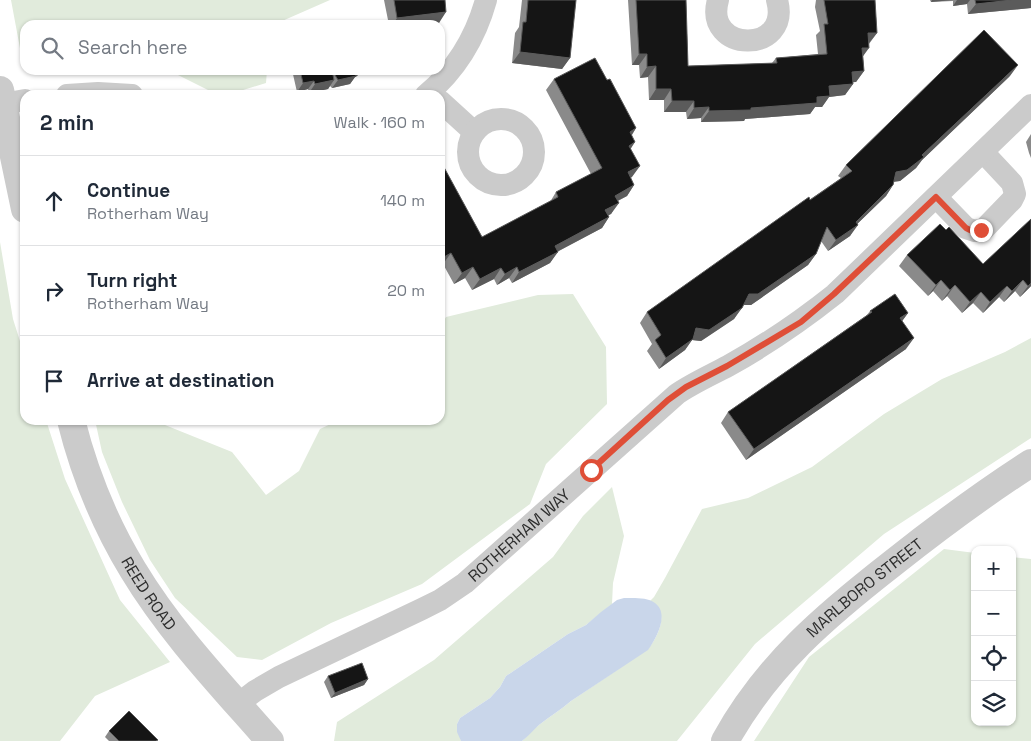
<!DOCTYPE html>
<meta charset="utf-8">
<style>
body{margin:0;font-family:"Space Grotesk",sans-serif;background:#f6f6f7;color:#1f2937}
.controls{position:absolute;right:15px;bottom:15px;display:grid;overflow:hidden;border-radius:10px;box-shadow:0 1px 4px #0004}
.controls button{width:45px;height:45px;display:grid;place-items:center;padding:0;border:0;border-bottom:1px solid #e0e1e3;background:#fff;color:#1f2937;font:25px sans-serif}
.stop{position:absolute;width:15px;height:15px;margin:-11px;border:4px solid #df4e37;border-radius:50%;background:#fff}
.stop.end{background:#df4e37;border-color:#fff;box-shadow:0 1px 5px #0008}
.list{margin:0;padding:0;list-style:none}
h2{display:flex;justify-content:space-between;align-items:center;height:65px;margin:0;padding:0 20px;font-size:21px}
h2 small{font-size:16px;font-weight:400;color:#747a83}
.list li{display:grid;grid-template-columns:32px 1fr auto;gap:15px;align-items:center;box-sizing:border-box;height:90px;padding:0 20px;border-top:1px solid #e0e1e3}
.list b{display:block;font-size:19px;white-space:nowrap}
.list p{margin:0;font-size:16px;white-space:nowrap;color:#747a83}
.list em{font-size:16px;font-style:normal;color:#747a83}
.icon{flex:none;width:28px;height:28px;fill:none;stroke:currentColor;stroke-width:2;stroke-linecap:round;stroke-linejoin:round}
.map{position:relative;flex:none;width:1031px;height:741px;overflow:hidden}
.search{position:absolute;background:#fff;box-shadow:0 1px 4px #0004;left:20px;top:20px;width:425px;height:55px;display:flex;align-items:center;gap:12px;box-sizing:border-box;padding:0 18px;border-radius:15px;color:#747a83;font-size:19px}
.panel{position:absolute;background:#fff;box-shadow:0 1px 4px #0004;left:20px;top:90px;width:425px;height:335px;border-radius:15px}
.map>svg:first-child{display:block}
.green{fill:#e1ebdc}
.water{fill:#c9d6ea}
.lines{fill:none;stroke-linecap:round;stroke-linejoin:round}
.minor{stroke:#cbcbcb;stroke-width:22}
.tertiary{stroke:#cbcbcb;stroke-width:28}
.wall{fill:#8a8a8a}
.shaded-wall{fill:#5b5b5b}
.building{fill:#151515;stroke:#5b5b5b}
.route{stroke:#df4e37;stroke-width:6}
.labels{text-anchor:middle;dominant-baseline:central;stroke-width:5;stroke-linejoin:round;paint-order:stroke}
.street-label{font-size:16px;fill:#2e2e2e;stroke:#fff}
</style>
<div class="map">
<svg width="1031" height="741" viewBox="0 0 1031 741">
<rect width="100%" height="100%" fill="#fff"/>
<!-- green -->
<path class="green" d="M 11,0 L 330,0 L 273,25 L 25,25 L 25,63 L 22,59 Z
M 153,70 L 267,70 L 266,83 L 227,95 L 218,95 L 178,75 Z
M 0,242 L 13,319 L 25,357 L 25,420 L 46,420 L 65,479 L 120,600 L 170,662 L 95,696 L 60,741 L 0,741 Z
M 573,294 L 606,347 L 607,404 L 546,464 L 530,504 L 422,584 L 331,623 L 262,660 L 237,657 L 175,598 L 150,560 L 122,502 L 102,452 L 95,420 L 161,420 L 165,425 L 232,452 L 266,495 L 299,471 L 320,429 L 339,420 L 440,420 L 440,327 L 446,317 L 538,295 Z
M 1031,338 L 1031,438 L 884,534 L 755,644 L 677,741 L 522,741 C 528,736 533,729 539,725 C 550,716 561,710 571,701 L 648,649 C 658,637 671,610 650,601 L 654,597 L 665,578 L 702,509 L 748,498 L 812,467 L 884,414 L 942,379 L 1005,352 Z
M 612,487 L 624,536 L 613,583 L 612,604 L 586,625 L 568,634 L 506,676 L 500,687 L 490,698 L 460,718 L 457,724 L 461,741 L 334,741 L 337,722 L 434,660 L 553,557 L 583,516 Z
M 944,549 L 975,553 L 975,722 L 1012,722 L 1012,557 L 1031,559 L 1031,741 L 754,741 L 809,657 Z"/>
<!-- water -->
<path class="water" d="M 624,598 C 634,598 647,597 655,603 C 670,614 656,639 648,650 L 571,701 C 561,710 550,716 539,725 C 533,730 529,736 522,741 L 461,741 L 457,732 L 457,724 L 460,718 L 490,698 L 500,687 L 506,676 L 568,634 L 586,625 L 601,612 L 617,600 Z"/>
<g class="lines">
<!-- minor -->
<g class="minor">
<path d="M 718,0 C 703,53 792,55 777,0"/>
<path d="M 67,95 L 98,93 L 132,95"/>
<path d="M 426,95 C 456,70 476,36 486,0"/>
<path d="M 440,101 L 474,132"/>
<path d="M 3,104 L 25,100"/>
<circle cx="501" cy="152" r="33"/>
<path d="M 936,197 L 966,228 L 975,231 L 984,229 L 1012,200 L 1015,194 L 1012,183 L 983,152"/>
<path id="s1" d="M 238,704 L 255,691 L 279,677 L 422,609 L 440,600 L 465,583 L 677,394 C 693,383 711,375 728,366 C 766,345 801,321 835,294 L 1031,105"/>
</g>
<!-- tertiary -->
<g class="tertiary">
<path d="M 0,90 L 25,209"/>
<path id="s2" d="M 71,420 C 84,472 105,524 133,570 C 171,633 222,686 270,741"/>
<path id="s3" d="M 725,741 C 767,665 825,616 893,563 C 937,528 983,494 1031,463"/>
</g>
</g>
<!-- wall -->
<path class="wall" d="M 384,0 L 445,0 L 439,23 L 420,25 L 389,25 Z
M 522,0 L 576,0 L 570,58 L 562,69 L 512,63 L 515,33 L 519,27 Z
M 628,0 L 686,0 L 688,66 L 772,63 L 776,58 L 818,54 L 816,35 L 820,31 L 815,7 L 816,0 L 875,0 L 877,33 L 869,44 L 863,56 L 864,71 L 856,82 L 853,82 L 853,84 L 845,95 L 829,97 L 822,107 L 815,107 L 810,114 L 745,119 L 744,121 L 701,122 L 701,118 L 687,119 L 686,112 L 664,112 L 664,100 L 649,100 L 648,77 L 640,78 L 639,65 L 632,65 Z
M 930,0 L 1031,0 L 1031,8 L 968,14 L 967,4 L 953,6 L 953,1 L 931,2 Z
M 292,70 L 362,70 L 357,76 L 355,77 L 350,84 L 332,88 L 330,86 L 328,89 L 309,93 L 308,89 L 297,92 Z
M 1010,76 L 922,160 L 916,168 L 900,181 L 894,182 L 893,185 L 886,196 L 857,224 L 850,236 L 828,251 L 821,241 L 816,254 L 808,265 L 751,305 L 743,305 L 734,319 L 701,341 L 692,340 L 685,350 L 659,369 L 647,351 L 652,344 L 640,323 L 647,312 L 841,178 L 838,176 L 846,165 Z
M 554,79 L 607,80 L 636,128 L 632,135 L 631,149 L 632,177 L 630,178 L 634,185 L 627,196 L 618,201 L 611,214 L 608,215 L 609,217 L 602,228 L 557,252 L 550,263 L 512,283 L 509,278 L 497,285 L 494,279 L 472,290 L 465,278 L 454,284 L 443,264 L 440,266 L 440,160 L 482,237 L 550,202 L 556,192 L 591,174 L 546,90 Z
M 1031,134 L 1031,158 L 1029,153 L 1026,142 Z
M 1031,219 L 1031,286 L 1020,297 L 1015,291 L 1004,302 L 999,297 L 983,313 L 973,303 L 962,313 L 947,296 L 942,301 L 933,291 L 928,296 L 899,266 L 907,255 L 946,230 L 983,264 Z
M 870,311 L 908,313 L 902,321 L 906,349 L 746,460 L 721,423 L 728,412 L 867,315 Z
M 328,676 L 368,679 L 364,685 L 331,698 L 324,682 Z
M 109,731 L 157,741 L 109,741 L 105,737 Z"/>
<!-- shaded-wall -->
<path class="shaded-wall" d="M 932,0 L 953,0 L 931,2 Z
M 957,0 L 970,0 L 967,4 L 953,6 Z
M 1012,0 L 1031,0 L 1031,8 L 968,14 L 976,4 Z
M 446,12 L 439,23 L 420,25 L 392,25 L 397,18 Z
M 868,33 L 877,33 L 869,43 L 860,44 Z
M 862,48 L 869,48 L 861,59 Z
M 520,52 L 570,58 L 562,69 L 512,63 Z
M 639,54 L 647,54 L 639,65 L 632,65 Z
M 1018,65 L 1010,76 L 922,160 L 916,168 L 900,181 L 888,182 L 896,172 L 922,155 Z
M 656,66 L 648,77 L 640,78 L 647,67 Z
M 354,70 L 362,70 L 357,76 L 355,77 L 350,84 L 332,88 L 338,80 Z
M 864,71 L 856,82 L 844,83 L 852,72 Z
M 334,80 L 328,89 L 309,93 L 315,84 Z
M 314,81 L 308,89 L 297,92 L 303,83 Z
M 853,84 L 845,95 L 829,97 L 822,107 L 815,107 L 810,114 L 745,119 L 744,121 L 701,122 L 709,111 L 751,108 L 817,97 L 829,86 Z
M 656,89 L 671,89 L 664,100 L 649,100 Z
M 672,101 L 694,101 L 686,112 L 664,112 Z
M 709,107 L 701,118 L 687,119 L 694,108 Z
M 636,128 L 629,139 L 630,132 Z
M 635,142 L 628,153 L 629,146 Z
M 640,166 L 632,177 L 620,183 L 628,172 Z
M 634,185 L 627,196 L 607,206 L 615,196 Z
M 893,185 L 886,196 L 851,230 L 858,225 L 850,236 L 828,251 L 836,240 Z
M 619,203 L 611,214 L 597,221 L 605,210 Z
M 609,217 L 602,228 L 547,257 L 555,246 Z
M 558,252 L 550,263 L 512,283 L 519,272 Z
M 451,253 L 443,264 L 440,266 L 440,263 L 444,257 Z
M 816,254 L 808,265 L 751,305 L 741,305 L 749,294 Z
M 473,267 L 465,278 L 454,284 L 462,273 Z
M 517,267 L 509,278 L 497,285 L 505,274 Z
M 501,268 L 494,279 L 472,290 L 480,279 Z
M 941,280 L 933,291 L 928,296 L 936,285 Z
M 1023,280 L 1015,291 L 1004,302 L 1012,291 Z
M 1031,283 L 1031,286 L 1020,297 L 1028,286 Z
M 955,285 L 947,296 L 942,301 L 950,290 Z
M 1007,286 L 999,297 L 983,313 L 990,302 Z
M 981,292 L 973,303 L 962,313 L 970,302 Z
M 742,308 L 734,319 L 701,341 L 692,340 L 685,350 L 659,369 L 666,358 L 696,328 Z
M 908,313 L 900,324 L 900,318 Z
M 914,338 L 906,349 L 746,460 L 754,449 Z
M 368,679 L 364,685 L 331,698 L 335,693 Z"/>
<!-- building -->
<path class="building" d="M 394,0 L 445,0 L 446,12 L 397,18 Z
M 528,0 L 576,0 L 570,58 L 520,52 L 523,22 L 526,22 Z
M 636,0 L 686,0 L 688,66 L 777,63 L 776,58 L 827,54 L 824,24 L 828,24 L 824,0 L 875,0 L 877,33 L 868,33 L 869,48 L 862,48 L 864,71 L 852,72 L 853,84 L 829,86 L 830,96 L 817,97 L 817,103 L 751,108 L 751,110 L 709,111 L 709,107 L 694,108 L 694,101 L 672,101 L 671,89 L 656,89 L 656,66 L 647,67 L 647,54 L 639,54 Z
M 975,0 L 1012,0 L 976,4 Z
M 984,30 L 1018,65 L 922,155 L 924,157 L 907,170 L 896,172 L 893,185 L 856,222 L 858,225 L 836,240 L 827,227 L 816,254 L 758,294 L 749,294 L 742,308 L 709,330 L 696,328 L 693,339 L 666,358 L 655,340 L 661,335 L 647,312 L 809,197 L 810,200 L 852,171 L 846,165 Z
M 595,58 L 607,80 L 610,79 L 636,128 L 630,132 L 635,142 L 629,146 L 640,166 L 628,172 L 634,185 L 615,196 L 619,203 L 605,210 L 609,217 L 555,246 L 558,252 L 519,272 L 517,267 L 505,274 L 501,268 L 480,279 L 473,267 L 462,273 L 451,253 L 444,257 L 440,250 L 440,160 L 482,237 L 558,197 L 556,192 L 602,168 L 554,79 Z
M 300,70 L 332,70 L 334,80 L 315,84 L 314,81 L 303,83 Z
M 332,70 L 355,70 L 356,76 L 338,80 Z
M 1031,219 L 1031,283 L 1028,286 L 1023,280 L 1012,291 L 1007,286 L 990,302 L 981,292 L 970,302 L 955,285 L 950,290 L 941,280 L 936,285 L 907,255 L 940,224 L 946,230 L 949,227 L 983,264 Z
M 895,294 L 908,313 L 900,318 L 914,338 L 754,449 L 728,412 L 872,312 L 870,311 Z
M 362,663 L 368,679 L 335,693 L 328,676 Z
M 129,711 L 158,740 L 156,741 L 119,741 L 109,731 Z"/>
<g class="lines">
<!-- route -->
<path class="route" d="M 591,470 L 668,400 L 686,387 L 727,366 L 801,322 L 834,294 L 936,197 L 966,228 L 972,231 L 981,230"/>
</g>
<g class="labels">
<!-- street labels -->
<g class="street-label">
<text stroke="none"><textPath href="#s1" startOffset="330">ROTHERHAM WAY</textPath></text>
<text stroke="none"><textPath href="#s3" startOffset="209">MARLBORO STREET</textPath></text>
<text stroke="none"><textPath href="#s2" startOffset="191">REED ROAD</textPath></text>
</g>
</g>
</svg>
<div class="controls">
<button>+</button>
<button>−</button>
<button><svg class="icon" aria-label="locate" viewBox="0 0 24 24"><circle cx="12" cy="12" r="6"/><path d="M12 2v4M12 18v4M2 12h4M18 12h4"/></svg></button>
<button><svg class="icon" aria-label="layers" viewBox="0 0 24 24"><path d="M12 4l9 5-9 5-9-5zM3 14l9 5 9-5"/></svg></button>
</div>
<div class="stop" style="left:591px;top:470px"></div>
<div class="stop end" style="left:981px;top:230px"></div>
<div class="search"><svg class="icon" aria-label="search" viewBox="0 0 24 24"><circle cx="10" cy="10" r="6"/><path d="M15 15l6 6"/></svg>Search here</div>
<section class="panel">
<h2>2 min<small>Walk · 160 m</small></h2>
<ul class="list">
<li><svg class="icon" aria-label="ahead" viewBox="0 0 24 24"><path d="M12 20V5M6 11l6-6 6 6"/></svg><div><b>Continue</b><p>Rotherham Way</p></div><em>140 m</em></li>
<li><svg class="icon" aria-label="right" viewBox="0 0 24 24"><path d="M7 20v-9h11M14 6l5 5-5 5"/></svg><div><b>Turn right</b><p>Rotherham Way</p></div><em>20 m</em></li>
<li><svg class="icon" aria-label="arrive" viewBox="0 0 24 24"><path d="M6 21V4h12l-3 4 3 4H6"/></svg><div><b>Arrive at destination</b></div></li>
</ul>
</section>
</div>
